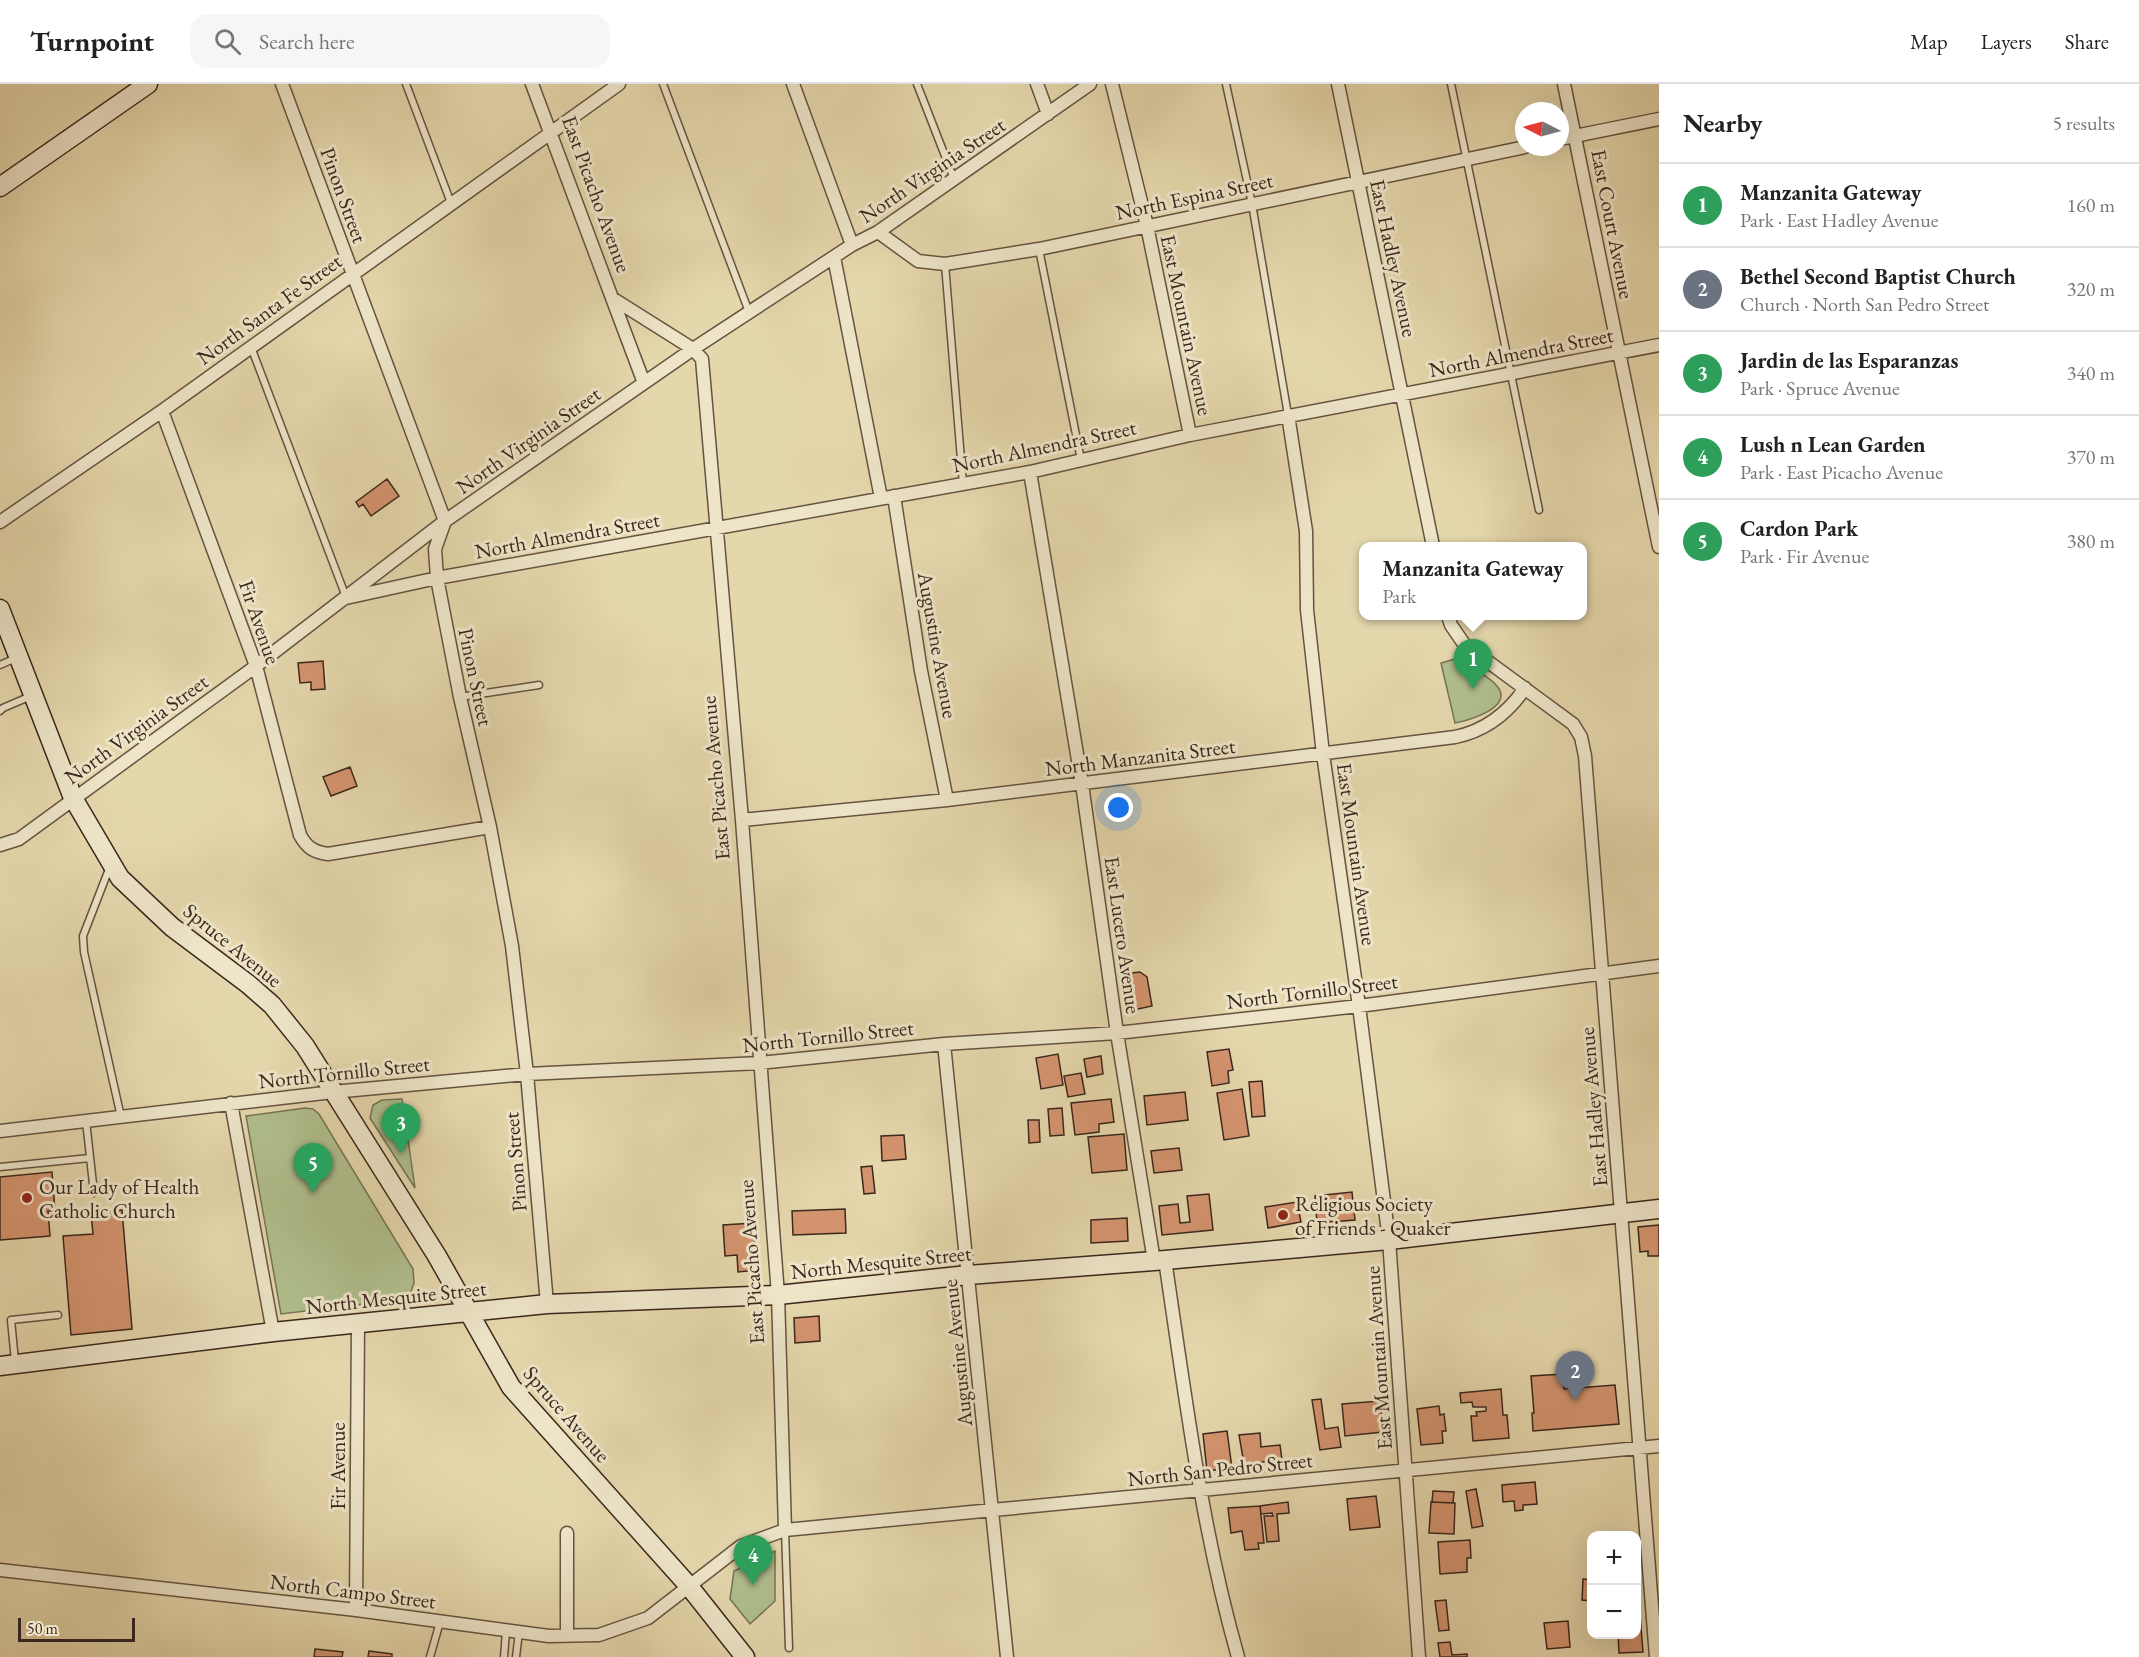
<!DOCTYPE html>
<meta charset="utf-8">
<style>
body{margin:0;font-family:"EB Garamond",serif;background:#f6f6f6;color:#222}
.controls{position:absolute;right:18px;bottom:18px;display:grid;overflow:hidden;border-radius:12px;box-shadow:0 6px 24px #0002}
.controls button{width:54px;height:54px;display:grid;place-items:center;padding:0;border:0;border-bottom:2px solid #e0e0e0;background:#fff;color:#222;font:30px sans-serif}
.compass{position:absolute;left:1515px;top:18px;width:54px;height:54px;border-radius:50%;background:#fff;box-shadow:0 6px 24px #0002;rotate:276deg}
.scale{position:absolute;left:18px;bottom:15px;width:117px;box-sizing:border-box;padding-left:6px;border:3px solid #3a271d;border-top:0;font-size:16px;line-height:21px;white-space:nowrap;color:#3a271d;-webkit-text-stroke:4px #eee5c9;paint-order:stroke}
.you{position:absolute;left:1119px;top:724px;width:21px;height:21px;margin:-15px;border:4px solid #fff;border-radius:50%;background:#1a73e8;box-shadow:0 0 0 9px #1a73e833}
.badge{display:grid;place-items:center;width:39px;height:39px;border-radius:50%;background:#8f2418;color:#fff;font-size:20px;font-weight:700}
.pin{position:absolute;translate:-50% -50px;filter:drop-shadow(0 2px 3px #0008)}
.pin::after{content:'';position:absolute;top:32px;width:21px;height:18px;background:inherit;clip-path:polygon(0 0,100% 0,50% 100%)}
.popup{position:absolute;left:1359px;top:458px;width:228px;height:78px;box-sizing:border-box;display:grid;place-content:center;border-radius:12px;background:#fff;filter:drop-shadow(0 2px 4px #0005);font-size:20px;white-space:nowrap;color:#767676}
.popup b{font-size:22px;color:#222}
.popup::after{content:'';position:absolute;left:50%;top:100%;margin-left:-12px;border:12px solid transparent;border-top-color:#fff}
.list{margin:0;padding:0;list-style:none}
h2{display:flex;justify-content:space-between;align-items:center;height:78px;margin:0;padding:0 24px;font-size:26px}
h2 small{font-size:20px;font-weight:400;color:#767676}
.list li{display:grid;grid-template-columns:39px 1fr auto;gap:18px;align-items:center;box-sizing:border-box;height:84px;padding:0 24px;border-top:2px solid #e0e0e0}
.list b{display:block;font-size:22px;white-space:nowrap}
.list p{margin:0;font-size:20px;white-space:nowrap;color:#767676}
.list em{font-size:20px;font-style:normal;color:#767676}
.icon{flex:none;width:33px;height:33px;fill:none;stroke:currentColor;stroke-width:2;stroke-linecap:round;stroke-linejoin:round}
.map{position:relative;flex:none;width:1659px;height:1573px;overflow:hidden}
header{display:flex;align-items:center;gap:36px;box-sizing:border-box;height:84px;padding:0 30px;background:#fff;border-bottom:2px solid #e0e0e0}
header strong{font-size:28px}
nav{display:flex;gap:33px;margin-inline-start:auto;font-size:21px}
.search{width:420px;height:54px;background:#f6f6f6;display:flex;align-items:center;gap:15px;box-sizing:border-box;padding:0 21px;border-radius:18px;color:#767676;font-size:22px}
main{display:flex}
aside{flex:1;background:#fff}
.map>svg:first-child{display:block}
.green{fill:#b0bf8d;stroke:#757355;stroke-width:1.5}
.building{fill:#d4946f;stroke:#3a271d;stroke-width:1.5}
.lines{fill:none;stroke-linecap:round;stroke-linejoin:round}
.lane-casing{stroke:#655341;stroke-width:9}
.street-casing{stroke:#655341;stroke-width:15}
.secondary-casing{stroke:#3a271d;stroke-width:21}
.lane{stroke:#eee5c9;stroke-width:6}
.street{stroke:#eee5c9;stroke-width:12}
.secondary{stroke:#eee5c9;stroke-width:18}
.poi-dot{fill:#8f2418;stroke:#eee5c9;stroke-width:2}
.labels{text-anchor:middle;dominant-baseline:central;stroke-width:6;stroke-linejoin:round;paint-order:stroke}
.street-label{font-size:21px;fill:#3a271d;stroke:#eee5c9}
.poi-label{font-size:21px;fill:#3a271d;stroke:#eee5c9;text-anchor:start}
</style>
<header>
<strong>Turnpoint</strong>
<div class="search"><svg class="icon" aria-label="search" viewBox="0 0 24 24"><circle cx="10" cy="10" r="6"/><path d="M15 15l6 6"/></svg>Search here</div>
<nav><a>Map</a><a>Layers</a><a>Share</a></nav>
</header>
<main>
<div class="map">
<svg width="1659" height="1573" viewBox="0 0 1659 1573">
<rect width="100%" height="100%" fill="#e5d7ac"/>
<filter id="stains"><feTurbulence type="fractalNoise" baseFrequency=".00333" numOctaves="4"/><feColorMatrix values="0 0 0 0 .2 0 0 0 0 .09 0 0 0 0 .02 0 0 0 .5 -.17"/></filter>
<radialGradient id="worn" r=".72"><stop offset=".6" stop-color="#630" stop-opacity="0"/><stop offset="1" stop-color="#630" stop-opacity=".3"/></radialGradient>
<!-- green -->
<path class="green" d="M 1458,574 C 1469,582 1489,592 1497,602 C 1515,623 1468,637 1455,639 L 1441,579 Z
M 402,1015 L 415,1104 L 370,1034 L 373,1021 L 382,1016 Z
M 305,1024 L 313,1025 L 319,1030 L 413,1185 L 414,1199 L 410,1210 L 398,1216 L 281,1230 L 246,1032 Z
M 775,1467 L 775,1517 L 750,1540 L 730,1515 L 734,1487 Z"/>
<!-- building -->
<path class="building" d="M 387,395 L 399,412 L 371,432 L 363,420 L 359,423 L 356,418 Z
M 323,577 L 325,605 L 311,606 L 311,598 L 300,599 L 298,579 Z
M 350,683 L 357,702 L 331,712 L 323,693 Z
M 1140,888 L 1147,893 L 1152,922 L 1133,926 L 1128,896 L 1132,889 Z
M 1229,965 L 1233,986 L 1228,987 L 1229,999 L 1212,1002 L 1207,968 Z
M 1058,970 L 1063,1001 L 1041,1005 L 1036,974 Z
M 1101,972 L 1103,990 L 1087,993 L 1084,975 Z
M 1081,989 L 1085,1010 L 1068,1013 L 1064,992 Z
M 1262,997 L 1265,1032 L 1252,1033 L 1249,998 Z
M 1242,1005 L 1249,1052 L 1224,1056 L 1217,1009 Z
M 1185,1008 L 1188,1036 L 1147,1041 L 1144,1012 Z
M 1111,1015 L 1114,1038 L 1099,1040 L 1099,1048 L 1075,1051 L 1071,1019 Z
M 1062,1024 L 1064,1051 L 1050,1052 L 1048,1025 Z
M 1028,1036 L 1039,1036 L 1040,1058 L 1029,1059 Z
M 1124,1050 L 1127,1086 L 1092,1089 L 1088,1053 Z
M 904,1051 L 906,1075 L 882,1077 L 881,1052 Z
M 1179,1064 L 1182,1086 L 1154,1089 L 1151,1067 Z
M 872,1082 L 875,1109 L 864,1110 L 861,1083 Z
M 52,1088 L 55,1127 L 48,1127 L 50,1152 L 0,1156 L 0,1093 Z
M 1352,1108 L 1355,1136 L 1317,1139 L 1315,1112 Z
M 1209,1110 L 1213,1146 L 1162,1151 L 1159,1122 L 1178,1120 L 1180,1139 L 1190,1138 L 1187,1112 Z
M 1297,1118 L 1301,1138 L 1268,1144 L 1265,1123 Z
M 845,1125 L 846,1149 L 793,1151 L 792,1127 Z
M 122,1126 L 132,1245 L 71,1251 L 63,1152 L 93,1150 L 91,1129 Z
M 1127,1134 L 1128,1157 L 1091,1159 L 1091,1136 Z
M 753,1139 L 757,1186 L 738,1188 L 737,1171 L 725,1172 L 723,1141 Z
M 1659,1141 L 1659,1172 L 1648,1172 L 1648,1167 L 1640,1168 L 1638,1143 Z
M 819,1232 L 820,1257 L 795,1259 L 794,1234 Z
M 1563,1290 L 1564,1305 L 1615,1301 L 1619,1340 L 1533,1347 L 1532,1329 L 1534,1329 L 1531,1292 Z
M 1501,1305 L 1503,1331 L 1507,1331 L 1509,1354 L 1473,1357 L 1471,1332 L 1477,1332 L 1476,1328 L 1486,1327 L 1486,1323 L 1473,1323 L 1472,1318 L 1461,1319 L 1460,1309 Z
M 1321,1315 L 1325,1345 L 1338,1343 L 1341,1363 L 1320,1366 L 1312,1316 Z
M 1380,1317 L 1383,1348 L 1345,1352 L 1342,1320 Z
M 1439,1322 L 1440,1331 L 1444,1330 L 1446,1347 L 1442,1347 L 1443,1359 L 1421,1361 L 1417,1325 Z
M 1227,1347 L 1232,1384 L 1207,1387 L 1203,1350 Z
M 1260,1349 L 1261,1363 L 1280,1361 L 1282,1376 L 1244,1380 L 1239,1351 Z
M 1535,1398 L 1537,1420 L 1523,1421 L 1523,1426 L 1515,1427 L 1514,1417 L 1503,1418 L 1502,1401 Z
M 1476,1405 L 1483,1442 L 1472,1444 L 1466,1407 Z
M 1433,1407 L 1454,1408 L 1453,1419 L 1432,1418 Z
M 1376,1412 L 1380,1443 L 1350,1446 L 1347,1415 Z
M 1288,1418 L 1289,1429 L 1277,1430 L 1279,1457 L 1267,1458 L 1264,1432 L 1273,1432 L 1272,1429 L 1261,1430 L 1260,1422 Z
M 1431,1418 L 1455,1419 L 1454,1450 L 1429,1449 Z
M 1260,1422 L 1264,1459 L 1258,1459 L 1259,1465 L 1245,1466 L 1242,1447 L 1231,1449 L 1228,1424 Z
M 1470,1456 L 1471,1474 L 1467,1474 L 1467,1488 L 1440,1490 L 1438,1458 Z
M 1583,1495 L 1592,1496 L 1592,1517 L 1582,1516 Z
M 1446,1516 L 1449,1546 L 1439,1547 L 1435,1517 Z
M 1636,1531 L 1640,1531 L 1643,1568 L 1619,1569 L 1618,1550 L 1636,1550 Z
M 1568,1537 L 1570,1563 L 1547,1565 L 1544,1539 Z
M 1450,1558 L 1452,1571 L 1467,1570 L 1467,1573 L 1440,1573 L 1438,1559 Z
M 315,1565 L 343,1568 L 342,1573 L 314,1573 Z
M 369,1567 L 392,1570 L 392,1573 L 368,1573 Z"/>
<g class="lines">
<!-- lane casing -->
<g class="lane-casing">
<path id="lane" d="M 406,0 L 451,119
M 663,0 L 749,228
M 917,0 L 954,95
M 1226,0 L 1252,120 L 1288,331
M 1451,0 L 1539,426
M 1039,165 L 1081,376
M 945,180 L 963,400
M 251,263 L 346,513
M 0,581 L 16,574
M 460,613 L 539,601
M 0,627 L 3,624 L 31,612
M 109,785 L 83,852 L 84,868 L 121,1033
M 86,1037 L 94,1109
M 0,1083 L 90,1074
M 15,1277 L 11,1236 L 58,1231
M 785,1446 L 789,1564
M 430,1573 L 440,1538
M 504,1573 L 506,1547
M 516,1573 L 519,1548"/>
</g>
<!-- street casing -->
<g class="street-casing">
<path id="street" d="M 282,0 L 445,437 L 435,465 L 437,494 L 460,613 L 490,743 L 512,862 L 527,990 L 547,1220
M 793,0 L 852,161
M 1037,0 L 1048,30
M 1112,0 L 1147,142 L 1190,351
M 1338,0 L 1433,462
M 1564,0 L 1659,463
M 1560,55 L 1659,35
M 878,148 L 918,177 L 945,180 L 1039,165 L 1525,63
M 834,173 L 881,414
M 612,214 L 644,299
M 162,327 L 256,582 L 300,751 C 307,764 314,768 328,770 L 490,743
M 1288,331 L 1306,447 L 1307,526 L 1323,670 L 1359,922 L 1389,1156 L 1419,1573
M 1030,388 L 1082,700 L 1117,949 L 1154,1177
M 894,412 L 921,587 L 947,716
M 0,438 L 162,327 L 619,0
M 346,514 L 437,494 L 1030,388 L 1190,351 L 1659,261
M 1448,532 L 1451,541 L 1464,560 L 1573,640 L 1581,653 L 1585,672 L 1656,1573
M 742,736 L 947,716 L 1455,653 C 1484,647 1508,629 1525,604
M 0,761 L 19,755 L 256,582 L 445,437 L 693,265 L 852,161 L 878,148 L 1090,0
M 944,960 L 1007,1573
M 231,1019 L 273,1248
M 0,1047 L 333,1008 L 527,990 L 760,979 L 944,960 L 1117,949 L 1359,922 L 1659,882
M 1165,1176 C 1185,1309 1201,1443 1238,1573
M 785,1446 L 1659,1362
M 0,1486 L 356,1526 L 549,1552 L 599,1551 L 648,1534 L 741,1462 L 785,1446 L 778,1211 L 742,736 L 702,275 L 693,265 L 612,214 L 532,0
M 356,1526 L 358,1239
M 567,1552 L 567,1449"/>
</g>
<!-- secondary casing -->
<g class="secondary-casing">
<path id="secondary" d="M 0,103 L 148,0
M 0,525 L 73,714 L 120,794 L 172,843 L 248,900 L 272,921 L 305,962 L 437,1172 L 511,1303 L 688,1501 L 745,1573
M 0,1282 L 273,1248 L 547,1220 L 778,1211 L 968,1191 L 1154,1177 L 1389,1156 L 1659,1125"/>
</g>
<!-- lane -->
<use href="#lane" class="lane"/>
<!-- street -->
<use href="#street" class="street"/>
<!-- secondary -->
<use href="#secondary" class="secondary"/>
</g>
<!-- markers -->
<g class="poi-dot">
<circle cx="27" cy="1114" r="6"/>
<circle cx="1283" cy="1131" r="6"/>
</g>
<g class="labels">
<!-- street labels -->
<g class="street-label">
<text transform="translate(932 86) rotate(-34)">North Virginia Street</text>
<text transform="translate(597 110) rotate(70)">East Picacho Avenue</text>
<text transform="translate(344 111) rotate(70)">Pinon Street</text>
<text transform="translate(1194 112) rotate(-12)">North Espina Street</text>
<text transform="translate(1613 140) rotate(79)">East Court Avenue</text>
<text transform="translate(1394 174) rotate(78)">East Hadley Avenue</text>
<text transform="translate(269 225) rotate(-36)">North Santa Fe Street</text>
<text transform="translate(1187 241) rotate(78)">East Mountain Avenue</text>
<text transform="translate(1521 268) rotate(-11)">North Almendra Street</text>
<text transform="translate(528 356) rotate(-35)">North Virginia Street</text>
<text transform="translate(1044 362) rotate(-12)">North Almendra Street</text>
<text transform="translate(567 451) rotate(-10)">North Almendra Street</text>
<text transform="translate(260 538) rotate(71)">Fir Avenue</text>
<text transform="translate(938 561) rotate(80)">Augustine Avenue</text>
<text transform="translate(476 593) rotate(78)">Pinon Street</text>
<text transform="translate(136 645) rotate(-36)">North Virginia Street</text>
<text transform="translate(1140 673) rotate(-7)">North Manzanita Street</text>
<text transform="translate(715 694) rotate(-95)">East Picacho Avenue</text>
<text transform="translate(1357 770) rotate(82)">East Mountain Avenue</text>
<text transform="translate(1123 851) rotate(82)">East Lucero Avenue</text>
<text transform="translate(233 861) rotate(39)">Spruce Avenue</text>
<text transform="translate(1312 907) rotate(-7)">North Tornillo Street</text>
<text transform="translate(828 952) rotate(-6)">North Tornillo Street</text>
<text transform="translate(344 988) rotate(-6)">North Tornillo Street</text>
<text transform="translate(1593 1023) rotate(-95)">East Hadley Avenue</text>
<text transform="translate(515 1078) rotate(-95)">Pinon Street</text>
<text transform="translate(751 1178) rotate(-94)">East Picacho Avenue</text>
<text transform="translate(881 1178) rotate(-6)">North Mesquite Street</text>
<text transform="translate(396 1213) rotate(-6)">North Mesquite Street</text>
<text transform="translate(957 1269) rotate(-96)">Augustine Avenue</text>
<text transform="translate(1378 1274) rotate(-94)">East Mountain Avenue</text>
<text transform="translate(567 1330) rotate(49)">Spruce Avenue</text>
<text transform="translate(337 1382) rotate(-90)">Fir Avenue</text>
<text transform="translate(1220 1385) rotate(-6)">North San Pedro Street</text>
<text transform="translate(353 1507) rotate(7)">North Campo Street</text>
</g>
<!-- poi labels -->
<g class="poi-label">
<text x="39" y="1102">Our Lady of Health<tspan x="39" dy="24">Catholic Church</tspan></text>
<text x="1295" y="1119">Religious Society<tspan x="1295" dy="24">of Friends - Quaker</tspan></text>
</g>
</g>
<rect width="100%" height="100%" filter="url(#stains)"/>
<rect width="100%" height="100%" fill="url(#worn)"/>
</svg>
<div class="controls">
<button>+</button>
<button>−</button>
</div>
<svg class="compass" viewBox="-18 -18 36 36"><path d="M0-13l5 13h-10z" fill="#e53935"/><path d="M0 13l5-13h-10z" fill="#767676"/></svg>
<div class="scale">50 m</div>
<div class="you"></div>
<div class="pin badge" style="left:1473px;top:605px;background:#2e9e5b">1</div>
<div class="popup"><b>Manzanita Gateway</b>Park</div>
<div class="pin badge" style="left:1575px;top:1317px;background:#6b7280">2</div>
<div class="pin badge" style="left:401px;top:1069px;background:#2e9e5b">3</div>
<div class="pin badge" style="left:753px;top:1501px;background:#2e9e5b">4</div>
<div class="pin badge" style="left:313px;top:1109px;background:#2e9e5b">5</div>
</div>
<aside>
<h2>Nearby<small>5 results</small></h2>
<ul class="list">
<li><span class="badge" style="background:#2e9e5b">1</span><div><b>Manzanita Gateway</b><p>Park · East Hadley Avenue</p></div><em>160 m</em></li>
<li><span class="badge" style="background:#6b7280">2</span><div><b>Bethel Second Baptist Church</b><p>Church · North San Pedro Street</p></div><em>320 m</em></li>
<li><span class="badge" style="background:#2e9e5b">3</span><div><b>Jardin de las Esparanzas</b><p>Park · Spruce Avenue</p></div><em>340 m</em></li>
<li><span class="badge" style="background:#2e9e5b">4</span><div><b>Lush n Lean Garden</b><p>Park · East Picacho Avenue</p></div><em>370 m</em></li>
<li><span class="badge" style="background:#2e9e5b">5</span><div><b>Cardon Park</b><p>Park · Fir Avenue</p></div><em>380 m</em></li>
</ul>
</aside>
</main>
